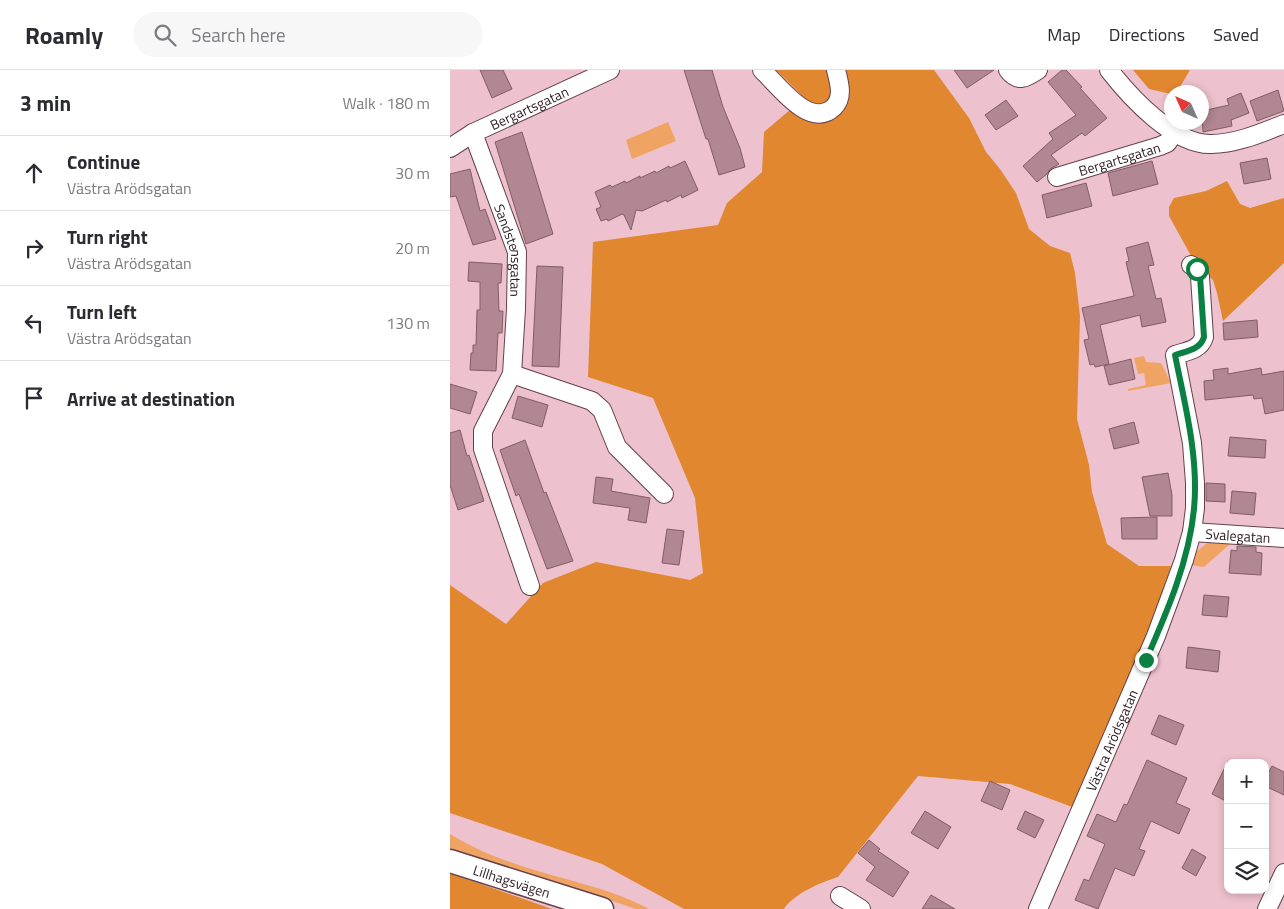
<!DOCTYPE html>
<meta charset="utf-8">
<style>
body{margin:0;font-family:"Titillium Web",sans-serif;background:#f7f7f7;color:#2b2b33}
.controls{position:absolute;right:15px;bottom:15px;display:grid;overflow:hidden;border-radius:10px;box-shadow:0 2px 8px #0003}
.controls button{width:45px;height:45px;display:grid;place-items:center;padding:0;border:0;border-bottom:1px solid #e1e1e2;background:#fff;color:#2b2b33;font:25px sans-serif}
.compass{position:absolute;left:714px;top:15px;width:45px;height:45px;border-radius:50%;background:#fff;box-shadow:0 2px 8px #0003;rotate:315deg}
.stop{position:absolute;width:15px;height:15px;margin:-11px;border:4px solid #0b8043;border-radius:50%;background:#fff}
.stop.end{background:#0b8043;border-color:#fff;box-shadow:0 1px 5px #0008}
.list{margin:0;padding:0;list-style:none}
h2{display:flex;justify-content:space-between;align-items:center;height:65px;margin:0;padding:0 20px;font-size:21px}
h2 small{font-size:16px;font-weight:400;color:#7c7c81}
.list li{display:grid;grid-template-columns:32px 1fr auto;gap:15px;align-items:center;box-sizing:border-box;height:75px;padding:0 20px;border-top:1px solid #e1e1e2}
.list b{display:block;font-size:19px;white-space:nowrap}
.list p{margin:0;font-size:16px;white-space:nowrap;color:#7c7c81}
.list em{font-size:16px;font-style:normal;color:#7c7c81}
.icon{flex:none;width:28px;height:28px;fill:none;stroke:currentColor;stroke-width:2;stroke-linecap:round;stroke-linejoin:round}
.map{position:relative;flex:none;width:834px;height:839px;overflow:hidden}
header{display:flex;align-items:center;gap:30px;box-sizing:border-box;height:70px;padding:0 25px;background:#fff;border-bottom:1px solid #e1e1e2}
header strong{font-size:24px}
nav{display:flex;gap:28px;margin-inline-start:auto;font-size:18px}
.search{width:350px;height:45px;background:#f7f7f7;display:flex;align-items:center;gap:12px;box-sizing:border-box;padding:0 18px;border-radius:28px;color:#7c7c81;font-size:19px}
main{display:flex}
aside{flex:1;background:#fff}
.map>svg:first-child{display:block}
.green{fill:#f0a463}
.forest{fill:#e18730}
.building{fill:#b08793;stroke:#835c67}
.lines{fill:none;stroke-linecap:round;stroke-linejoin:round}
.minor-casing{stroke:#65414c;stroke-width:20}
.tertiary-casing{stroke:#65414c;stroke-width:25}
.minor{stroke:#fff;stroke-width:18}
.tertiary{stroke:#fff;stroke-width:22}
.route{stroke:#0b8043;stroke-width:6}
.labels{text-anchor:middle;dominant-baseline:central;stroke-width:5;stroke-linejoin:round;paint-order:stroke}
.street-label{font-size:14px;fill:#2c1c21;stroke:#edc1cd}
</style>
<header>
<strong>Roamly</strong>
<div class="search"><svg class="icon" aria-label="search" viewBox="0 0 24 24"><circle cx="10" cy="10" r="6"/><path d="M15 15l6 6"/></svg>Search here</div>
<nav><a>Map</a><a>Directions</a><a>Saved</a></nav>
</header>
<main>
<aside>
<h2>3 min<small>Walk · 180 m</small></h2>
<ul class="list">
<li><svg class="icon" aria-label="ahead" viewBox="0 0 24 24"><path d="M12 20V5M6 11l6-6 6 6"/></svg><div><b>Continue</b><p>Västra Arödsgatan</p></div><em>30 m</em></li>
<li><svg class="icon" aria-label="right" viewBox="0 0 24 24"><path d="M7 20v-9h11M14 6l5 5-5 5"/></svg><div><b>Turn right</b><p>Västra Arödsgatan</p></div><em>20 m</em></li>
<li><svg class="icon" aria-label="left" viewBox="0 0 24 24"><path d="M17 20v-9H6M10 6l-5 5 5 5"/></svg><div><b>Turn left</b><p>Västra Arödsgatan</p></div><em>130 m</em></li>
<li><svg class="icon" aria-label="arrive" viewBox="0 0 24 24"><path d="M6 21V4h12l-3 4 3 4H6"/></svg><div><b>Arrive at destination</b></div></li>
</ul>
</aside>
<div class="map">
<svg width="834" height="839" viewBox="0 0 834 839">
<rect width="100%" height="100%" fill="#edc1cd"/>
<!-- green -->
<path class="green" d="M 218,52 L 226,71 L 182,89 L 176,70 Z
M 694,286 L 696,292 L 711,293 L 721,313 L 678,321 L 678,319 L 696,315 L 694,303 L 688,304 L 684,288 Z
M 761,470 L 781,471 L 780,474 L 754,497 L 740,495 L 746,482 Z
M 0,764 C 20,776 41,786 63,793 C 108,809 156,816 199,839 L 186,839 L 90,807 L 0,779 Z"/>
<!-- forest -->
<path class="forest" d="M 326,0 L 484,0 L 519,48 L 536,82 L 550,99 L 566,123 L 579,159 L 600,176 L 620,183 L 625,203 L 630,246 L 627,349 L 639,395 L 642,422 L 657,474 L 689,496 L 721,496 L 679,620 L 625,738 L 560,714 L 468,706 L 388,807 C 372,812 343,824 334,839 L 234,839 L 152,794 L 0,743 L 0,515 L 56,554 L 93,513 L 146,492 L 240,510 L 253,503 L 245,428 L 203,328 L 138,307 L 143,172 L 268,155 L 277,133 L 312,102 L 314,62 L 354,28 Z
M 683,0 L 740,0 L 727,22 L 721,24 L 699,19 Z
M 777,111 L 790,134 L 800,138 L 834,128 L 834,193 L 773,251 L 767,223 L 763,210 L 745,193 L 719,146 L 719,137 L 724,128 L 756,121 Z
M 0,803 L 102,839 L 0,839 Z"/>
<!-- building -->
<path class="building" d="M 30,0 L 53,0 L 62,19 L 42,28 Z
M 234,0 L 262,0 L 273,37 L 290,78 L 295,97 L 269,105 L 258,69 L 256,69 Z
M 504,0 L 544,0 L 517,18 Z
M 612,0 L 616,0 L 632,17 L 630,18 L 657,48 L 635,66 L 632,63 L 601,85 L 609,94 L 600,99 L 597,104 L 587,112 L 573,96 L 603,69 L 599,63 L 626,45 L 598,12 Z
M 828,20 L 834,41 L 807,51 L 800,31 Z
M 791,23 L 799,43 L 781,50 L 782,56 L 753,62 L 752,41 L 779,35 L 777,29 Z
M 556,30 L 568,46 L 546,60 L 535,45 Z
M 72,62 L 103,164 L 76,174 L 45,72 Z
M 817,88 L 821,109 L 794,114 L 790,93 Z
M 235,91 L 248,120 L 232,128 L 231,125 L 217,132 L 216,130 L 192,141 L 186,140 L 181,160 L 174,145 L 172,144 L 158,151 L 157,149 L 151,151 L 146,139 L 151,137 L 145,122 L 160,115 L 162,117 L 175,111 L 176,113 L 190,106 L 190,108 L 205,101 L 206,103 L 219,96 L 220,98 Z
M 702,91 L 708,114 L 663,126 L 658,103 Z
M 20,99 L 30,141 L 35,139 L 46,169 L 23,175 L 6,126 L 0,127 L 0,104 Z
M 636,113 L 642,136 L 597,148 L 592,125 Z
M 698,172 L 704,195 L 698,196 L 706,229 L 711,228 L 716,252 L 692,257 L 690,245 L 650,255 L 659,294 L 645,297 L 644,294 L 640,295 L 634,270 L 639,269 L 632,238 L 684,226 L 676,192 L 679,191 L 676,178 Z
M 19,192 L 52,194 L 51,213 L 48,213 L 49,241 L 53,241 L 52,263 L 48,263 L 46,301 L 20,300 L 21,283 L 23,283 L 23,275 L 26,275 L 27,240 L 30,240 L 30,212 L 18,211 Z
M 87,196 L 113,197 L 109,297 L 82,296 Z
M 807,250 L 808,267 L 774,270 L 773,253 Z
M 681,289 L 685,309 L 659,315 L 654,296 Z
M 778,298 L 778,304 L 811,298 L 812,305 L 834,301 L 834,340 L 815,344 L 812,328 L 804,329 L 803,325 L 755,330 L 754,311 L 764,310 L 763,300 Z
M 0,314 L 27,322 L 20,344 L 0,338 Z
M 68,326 L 98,335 L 92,357 L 62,348 Z
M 684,352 L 689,373 L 664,379 L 659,359 Z
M 10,360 L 17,386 L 19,385 L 34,431 L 8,440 L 0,415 L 0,363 Z
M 780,367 L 816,370 L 815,388 L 778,386 Z
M 75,370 L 94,423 L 96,422 L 123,491 L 97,499 L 69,424 L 66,426 L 50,380 Z
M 718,403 L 722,425 L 722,446 L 700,446 L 692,407 Z
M 146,407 L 163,409 L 161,421 L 200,428 L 196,453 L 178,450 L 180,438 L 143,433 Z
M 756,413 L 775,414 L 775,432 L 756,431 Z
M 782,421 L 806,423 L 804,445 L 780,443 Z
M 707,447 L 707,469 L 672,469 L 671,448 Z
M 217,459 L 234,461 L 229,495 L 212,493 Z
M 787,476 L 806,477 L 806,482 L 812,483 L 811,505 L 779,503 L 781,480 L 787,481 Z
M 754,525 L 779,527 L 777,547 L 752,545 Z
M 738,577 L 770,581 L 768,602 L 736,598 Z
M 709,645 L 734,655 L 726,675 L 701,664 Z
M 697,690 L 737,708 L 726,733 L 740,739 L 729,764 L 701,751 L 689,779 L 695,781 L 684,806 L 665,798 L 648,839 L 625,830 L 634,809 L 639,811 L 655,774 L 637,766 L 647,744 L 666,752 L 674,734 L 677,735 Z
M 778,691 L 778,732 L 762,724 Z
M 822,696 L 834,702 L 834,725 L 815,716 L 815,709 Z
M 540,711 L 560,720 L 552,740 L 531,731 Z
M 475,741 L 501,757 L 488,779 L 461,763 Z
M 575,741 L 594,750 L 585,768 L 567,759 Z
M 419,770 L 430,779 L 428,781 L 459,802 L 443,827 L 416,810 L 425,797 L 408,783 Z
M 742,779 L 756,787 L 746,806 L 732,798 Z
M 481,825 L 505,839 L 472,839 Z"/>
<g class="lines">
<!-- minor casing -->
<g class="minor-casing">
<g id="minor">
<path d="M 312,0 C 329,16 360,60 384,37 C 394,27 389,12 386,0"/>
<path d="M 558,0 C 568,13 576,8 588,0"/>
<path d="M 659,0 C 680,27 724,75 761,74 C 786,74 811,63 834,54"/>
<path id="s1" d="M 23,63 L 67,182 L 66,239 L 62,304 L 33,361 L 33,379 L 80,516"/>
<path id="s2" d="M 0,78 L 23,63 L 160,0"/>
<path id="s3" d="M 607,107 L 710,76 L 717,73 L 725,62"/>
<path d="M 62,304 L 142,331 L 152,340 L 167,377 L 214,424"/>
<path id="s4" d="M 742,462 L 834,468"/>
<path d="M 390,826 L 411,839"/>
<path id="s5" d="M 588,839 L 706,566 L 734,490 L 742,462 L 745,438 L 745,413 L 742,373 L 725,285 C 737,281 750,280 754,267 L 750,207 L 747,199 L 741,195"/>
<path d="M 817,839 L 834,803"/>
</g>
</g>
<!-- tertiary casing -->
<g class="tertiary-casing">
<g id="tertiary">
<path id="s6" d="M 0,791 L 152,839"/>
</g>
</g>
<!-- minor -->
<use href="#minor" class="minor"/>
<!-- tertiary -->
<use href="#tertiary" class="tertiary"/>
</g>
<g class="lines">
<!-- route -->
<path class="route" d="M 696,590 C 717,542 739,491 744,439 C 749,388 735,335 725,285 C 737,281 750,280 754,267 L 750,206 L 747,199"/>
</g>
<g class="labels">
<!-- street labels -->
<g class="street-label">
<text stroke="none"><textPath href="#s2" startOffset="89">Bergartsgatan</textPath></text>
<text stroke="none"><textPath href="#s3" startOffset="65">Bergartsgatan</textPath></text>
<text stroke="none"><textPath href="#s1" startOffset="124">Sandstensgatan</textPath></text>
<text stroke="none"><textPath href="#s4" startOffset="46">Svalegatan</textPath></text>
<text stroke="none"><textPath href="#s5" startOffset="184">Västra Arödsgatan</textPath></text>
<text stroke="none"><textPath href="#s6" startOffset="65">Lillhagsvägen</textPath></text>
</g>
</g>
</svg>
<div class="controls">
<button>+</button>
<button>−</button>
<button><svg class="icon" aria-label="layers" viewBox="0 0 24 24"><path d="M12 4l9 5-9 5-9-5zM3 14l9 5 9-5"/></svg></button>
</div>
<svg class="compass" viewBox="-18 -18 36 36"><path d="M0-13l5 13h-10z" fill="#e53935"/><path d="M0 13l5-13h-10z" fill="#7c7c81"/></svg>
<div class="stop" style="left:747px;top:199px"></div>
<div class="stop end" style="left:696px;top:590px"></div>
</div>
</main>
